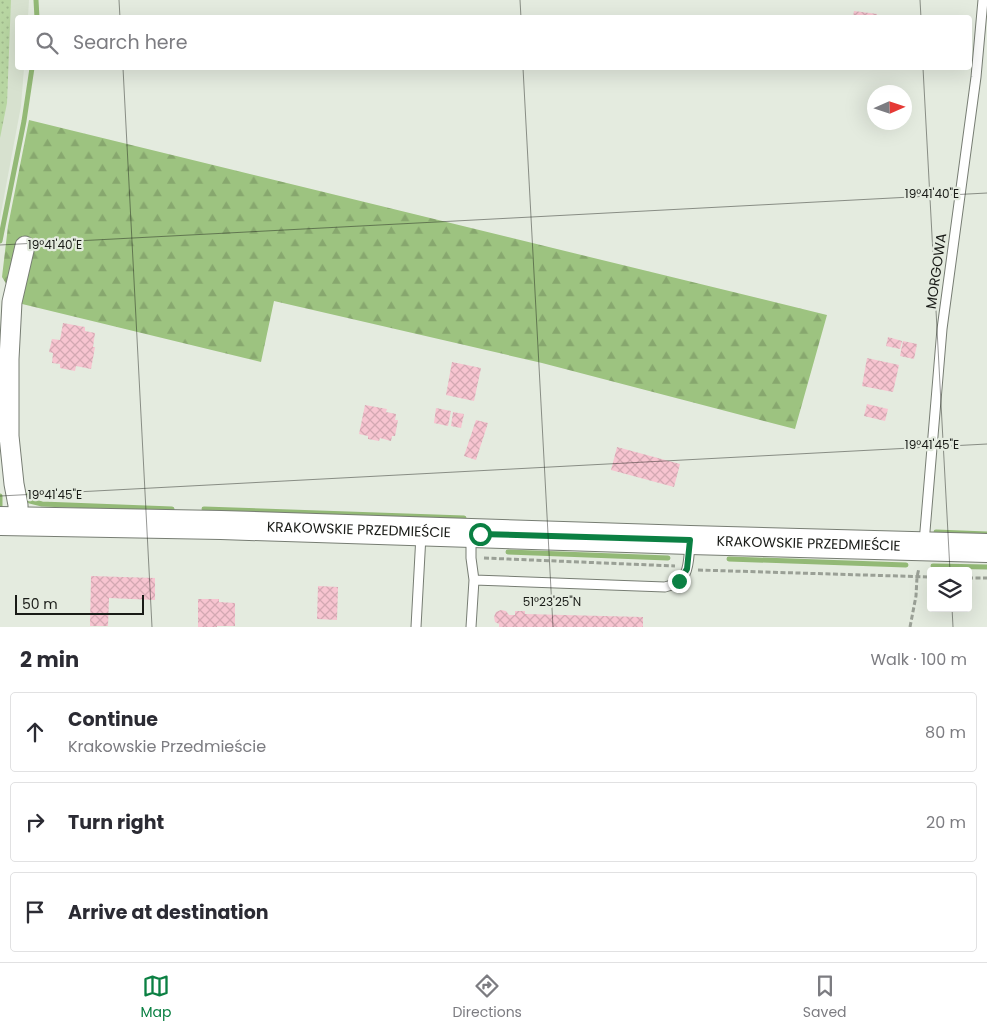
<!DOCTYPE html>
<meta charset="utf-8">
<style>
body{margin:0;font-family:Poppins,sans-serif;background:#f7f7f7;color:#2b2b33}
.controls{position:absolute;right:15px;bottom:15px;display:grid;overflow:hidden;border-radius:5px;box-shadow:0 5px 20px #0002}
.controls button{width:45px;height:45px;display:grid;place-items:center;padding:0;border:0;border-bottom:1px solid #e1e1e2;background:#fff;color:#2b2b33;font:25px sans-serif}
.compass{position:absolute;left:867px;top:85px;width:45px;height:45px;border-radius:50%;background:#fff;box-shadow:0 5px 20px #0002;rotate:87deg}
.scale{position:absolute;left:15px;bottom:12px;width:129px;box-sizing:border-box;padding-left:5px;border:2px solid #191b17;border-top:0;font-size:14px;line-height:18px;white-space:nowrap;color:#191b17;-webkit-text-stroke:4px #e4ebdf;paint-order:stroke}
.stop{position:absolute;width:15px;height:15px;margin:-11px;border:4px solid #0b8043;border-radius:50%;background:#fff}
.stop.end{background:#0b8043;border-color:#fff;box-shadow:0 1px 5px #0008}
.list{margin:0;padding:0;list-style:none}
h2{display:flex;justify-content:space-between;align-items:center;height:65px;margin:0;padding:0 20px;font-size:21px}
h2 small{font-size:16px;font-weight:400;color:#7c7c81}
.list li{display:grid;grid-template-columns:32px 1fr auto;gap:15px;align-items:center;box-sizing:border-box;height:80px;margin:0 10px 10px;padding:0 10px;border:1px solid #e1e1e2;border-radius:5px}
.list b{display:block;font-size:19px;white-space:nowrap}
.list p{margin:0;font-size:16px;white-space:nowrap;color:#7c7c81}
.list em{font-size:16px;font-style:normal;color:#7c7c81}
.icon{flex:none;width:28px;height:28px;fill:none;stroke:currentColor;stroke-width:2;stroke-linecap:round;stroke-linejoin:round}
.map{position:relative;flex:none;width:987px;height:627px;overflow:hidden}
.search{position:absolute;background:#fff;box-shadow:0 5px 20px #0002;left:15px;right:15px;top:15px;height:55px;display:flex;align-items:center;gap:12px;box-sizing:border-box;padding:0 18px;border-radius:5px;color:#7c7c81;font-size:19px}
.sheet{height:335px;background:#fff}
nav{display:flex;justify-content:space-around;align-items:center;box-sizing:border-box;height:70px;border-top:1px solid #e1e1e2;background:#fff;font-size:14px;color:#7c7c81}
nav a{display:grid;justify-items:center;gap:2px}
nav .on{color:#0b8043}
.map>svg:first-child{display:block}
.built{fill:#d7e1cf}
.grass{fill:url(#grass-dots)}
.forest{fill:url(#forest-firs)}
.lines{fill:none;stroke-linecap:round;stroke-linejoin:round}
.stream{stroke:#93b976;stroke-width:5}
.building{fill:url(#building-cross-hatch)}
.service-casing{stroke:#777d73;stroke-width:11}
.minor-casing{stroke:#777d73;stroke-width:21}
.primary-casing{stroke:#777d73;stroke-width:30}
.path{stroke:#9aa096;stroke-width:3;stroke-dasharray:5 2.5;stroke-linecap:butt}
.service{stroke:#fff;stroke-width:9}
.minor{stroke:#fff;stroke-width:19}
.primary{stroke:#fff;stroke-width:28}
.route{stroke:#0b8043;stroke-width:6}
.ticks{fill:none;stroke:#191b17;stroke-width:1;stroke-opacity:0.45}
.labels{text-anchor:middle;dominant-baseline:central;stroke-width:4.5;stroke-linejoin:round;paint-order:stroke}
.street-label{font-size:14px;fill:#191b17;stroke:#e4ebdf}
.ticks-label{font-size:12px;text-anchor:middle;fill:#191b17;stroke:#e4ebdf;stroke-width:4.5;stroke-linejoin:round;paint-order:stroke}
</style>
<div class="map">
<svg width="987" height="627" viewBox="0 0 987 627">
<defs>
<pattern id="grass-dots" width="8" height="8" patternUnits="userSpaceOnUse" patternTransform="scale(1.25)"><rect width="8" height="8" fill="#b8d6a2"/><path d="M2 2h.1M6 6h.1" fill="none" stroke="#9eb78b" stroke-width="1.8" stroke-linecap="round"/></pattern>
<pattern id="forest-firs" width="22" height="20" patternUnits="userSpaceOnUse" patternTransform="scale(1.25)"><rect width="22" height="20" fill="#9dc380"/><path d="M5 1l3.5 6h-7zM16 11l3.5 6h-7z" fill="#87a76e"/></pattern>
<pattern id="building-cross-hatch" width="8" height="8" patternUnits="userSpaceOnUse" patternTransform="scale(1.25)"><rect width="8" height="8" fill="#f7c4d0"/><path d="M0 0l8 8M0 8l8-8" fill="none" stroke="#d3a8b2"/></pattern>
</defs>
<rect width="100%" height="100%" fill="#e4ebdf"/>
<!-- built -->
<path class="built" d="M 0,0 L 29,0 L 28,17 L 18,18 L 18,68 L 24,68 L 21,106 L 0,218 Z"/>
<!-- grass -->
<path class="grass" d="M 0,0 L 11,0 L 7,103 L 0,138 Z"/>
<!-- forest -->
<path class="forest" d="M 29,120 L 827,315 L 795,429 L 542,363 L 274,301 L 261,362 L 18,303 L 2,277 L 8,226 Z"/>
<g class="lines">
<!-- stream -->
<path class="stream" d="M 36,0 L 37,18
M 0,241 L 24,121 L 32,68
M 24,492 L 30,501 L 42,504 L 172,509
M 0,496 L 0,508
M 204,509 L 464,518
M 936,532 L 987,534
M 508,552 L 668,558
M 729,559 L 906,565
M 933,566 L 987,567"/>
</g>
<!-- building -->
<path class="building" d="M 854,11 L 877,14 L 876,18 L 853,18 Z
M 63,323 L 85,327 L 85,331 L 95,333 L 93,347 L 95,347 L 91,369 L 76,366 L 75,371 L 60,368 L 60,364 L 52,363 L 53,353 L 49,352 L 52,339 L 60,340 Z
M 888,337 L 902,341 L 900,349 L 886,346 Z
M 903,341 L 917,344 L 914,359 L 900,356 Z
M 867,358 L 899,365 L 893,392 L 862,386 Z
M 452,362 L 481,368 L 474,401 L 446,395 Z
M 867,404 L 888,409 L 885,421 L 864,416 Z
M 365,405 L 387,409 L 386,412 L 396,414 L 395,420 L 398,420 L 395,436 L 392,436 L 391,441 L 380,438 L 379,441 L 368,439 L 368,436 L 359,434 Z
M 436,408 L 451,411 L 448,426 L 434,423 Z
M 453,412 L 464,414 L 461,428 L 451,426 Z
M 476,420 L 488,423 L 476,460 L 464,456 Z
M 617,447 L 680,464 L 674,487 L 611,470 Z
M 91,576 L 155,578 L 155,600 L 109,598 L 108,626 L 90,626 Z
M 318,586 L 338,587 L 337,620 L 317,619 Z
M 198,599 L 219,599 L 219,602 L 235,603 L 235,626 L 217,626 L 217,627 L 198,627 Z
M 501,610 L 506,611 L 509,615 L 515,615 L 515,611 L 525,611 L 525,614 L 643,617 L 643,627 L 499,627 L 499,624 L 495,622 L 494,617 L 496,612 Z"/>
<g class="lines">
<!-- service casing -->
<g class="service-casing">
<path id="service" d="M 471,535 L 471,558 L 474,580 L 471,627
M 924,543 L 942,329 L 976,77 L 983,0
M 474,580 L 665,587 C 690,581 688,566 690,544
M 416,627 L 421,535"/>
</g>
<!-- minor casing -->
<g class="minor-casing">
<path id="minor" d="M 18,521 L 18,505 L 14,484 L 9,436 L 9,359 L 12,302 L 25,246"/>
</g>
<!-- primary casing -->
<g class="primary-casing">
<g id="primary">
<path id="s1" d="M 0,521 L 221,525 L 690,540 L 987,548"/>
</g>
</g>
<!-- path -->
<path class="path" d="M 484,558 L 675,566
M 698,570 L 931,577
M 968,578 L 987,578
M 910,627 L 916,596 L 917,577 L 919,568"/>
<!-- service -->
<use href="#service" class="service"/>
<!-- minor -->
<use href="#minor" class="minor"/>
<!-- primary -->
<use href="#primary" class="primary"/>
</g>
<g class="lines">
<!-- route -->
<path class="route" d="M 480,534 L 690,540 L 687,569 L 679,581"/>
</g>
<!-- ticks -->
<path class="ticks" d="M 119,0 L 120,18M 520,0 L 521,18M 920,0 L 921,18M 123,68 L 152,627M 523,68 L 553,627M 923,68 L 950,571M 0,245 L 987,193M 0,496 L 987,444M 952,608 L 953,627"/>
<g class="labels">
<!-- street labels -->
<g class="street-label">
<text transform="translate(936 271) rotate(-82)">MORGOWA</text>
<text stroke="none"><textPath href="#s1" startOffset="359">KRAKOWSKIE PRZEDMIEŚCIE</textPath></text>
<text stroke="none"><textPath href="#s1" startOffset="809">KRAKOWSKIE PRZEDMIEŚCIE</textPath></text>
</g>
</g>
<g class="ticks-label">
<text x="932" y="198">19°41'40"E</text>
<text x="55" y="249">19°41'40"E</text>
<text x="932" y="449">19°41'45"E</text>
<text x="55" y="499">19°41'45"E</text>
<text x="552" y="606">51°23'25"N</text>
</g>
</svg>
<div class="controls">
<button><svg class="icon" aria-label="layers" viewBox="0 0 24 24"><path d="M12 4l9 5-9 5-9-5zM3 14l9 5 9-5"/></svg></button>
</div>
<svg class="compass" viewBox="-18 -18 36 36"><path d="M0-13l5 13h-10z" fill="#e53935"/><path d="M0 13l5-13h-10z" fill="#7c7c81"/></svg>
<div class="scale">50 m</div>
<div class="stop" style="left:480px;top:534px"></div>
<div class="stop end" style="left:679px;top:581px"></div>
<div class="search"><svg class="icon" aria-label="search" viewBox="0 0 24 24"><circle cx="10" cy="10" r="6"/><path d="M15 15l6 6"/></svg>Search here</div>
</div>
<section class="sheet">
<h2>2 min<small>Walk · 100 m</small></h2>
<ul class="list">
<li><svg class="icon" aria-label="ahead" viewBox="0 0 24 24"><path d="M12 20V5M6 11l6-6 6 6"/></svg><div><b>Continue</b><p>Krakowskie Przedmieście</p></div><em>80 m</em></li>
<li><svg class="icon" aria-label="right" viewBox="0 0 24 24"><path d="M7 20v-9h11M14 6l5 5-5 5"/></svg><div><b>Turn right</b></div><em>20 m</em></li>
<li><svg class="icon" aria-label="arrive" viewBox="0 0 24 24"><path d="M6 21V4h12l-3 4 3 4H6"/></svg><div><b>Arrive at destination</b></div></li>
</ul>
</section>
<nav>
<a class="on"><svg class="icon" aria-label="map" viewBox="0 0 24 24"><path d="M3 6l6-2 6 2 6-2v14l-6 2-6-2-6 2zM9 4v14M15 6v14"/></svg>Map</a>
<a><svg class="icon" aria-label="directions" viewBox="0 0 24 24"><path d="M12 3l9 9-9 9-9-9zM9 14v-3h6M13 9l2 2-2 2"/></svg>Directions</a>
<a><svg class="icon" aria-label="saved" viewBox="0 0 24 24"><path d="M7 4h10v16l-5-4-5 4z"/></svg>Saved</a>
</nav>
